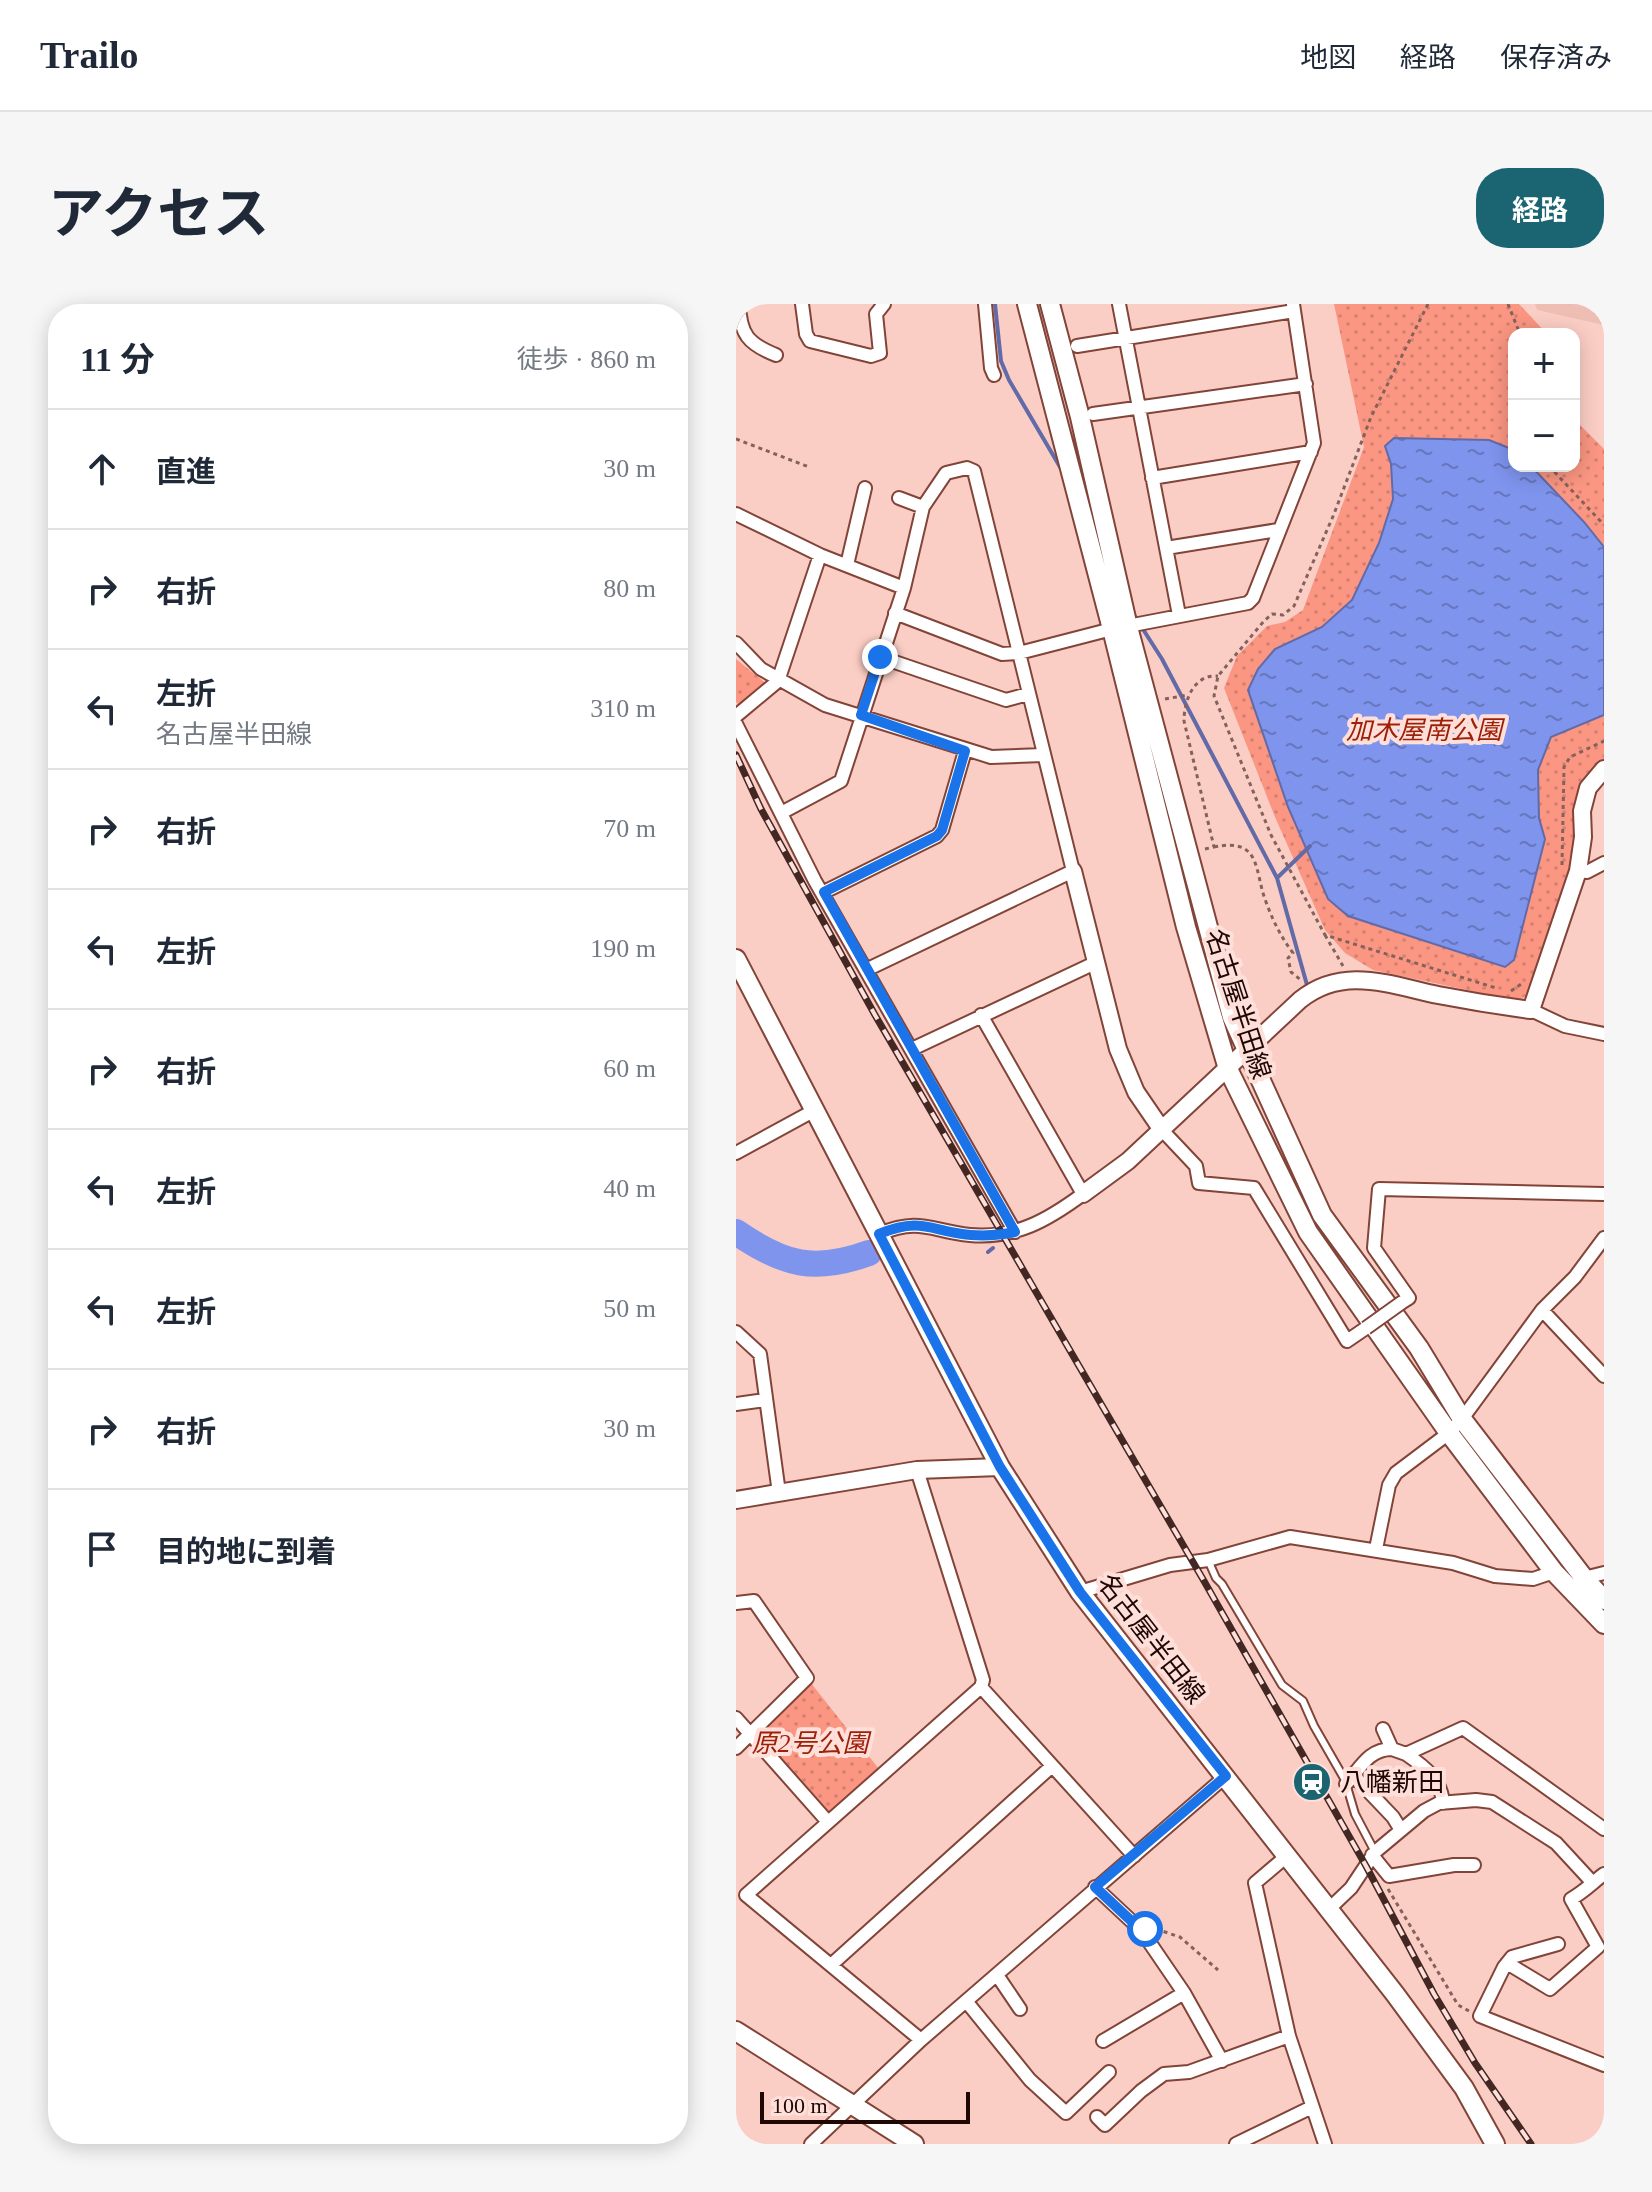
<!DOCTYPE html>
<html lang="ja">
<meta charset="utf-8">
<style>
body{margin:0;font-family:"Times New Roman","Noto Sans JP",serif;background:#f6f6f7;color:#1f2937}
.controls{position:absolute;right:24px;top:24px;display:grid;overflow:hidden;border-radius:16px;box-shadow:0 4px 20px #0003}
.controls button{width:72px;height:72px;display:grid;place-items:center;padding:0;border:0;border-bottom:2px solid #e0e1e3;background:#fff;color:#1f2937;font:40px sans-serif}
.scale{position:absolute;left:24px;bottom:20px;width:210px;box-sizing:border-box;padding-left:8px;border:4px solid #1f0704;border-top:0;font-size:22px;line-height:28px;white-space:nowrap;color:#1f0704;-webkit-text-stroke:6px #fedfd9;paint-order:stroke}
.stop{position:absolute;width:24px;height:24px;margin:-18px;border:6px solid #1a73e8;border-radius:50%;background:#fff}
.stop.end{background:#1a73e8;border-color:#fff;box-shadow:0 2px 8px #0008}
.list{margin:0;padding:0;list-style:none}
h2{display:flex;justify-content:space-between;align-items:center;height:104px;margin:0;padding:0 32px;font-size:34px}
h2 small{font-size:26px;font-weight:400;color:#747a83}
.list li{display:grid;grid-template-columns:52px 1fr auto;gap:24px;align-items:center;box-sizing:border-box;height:120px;padding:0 32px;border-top:2px solid #e0e1e3}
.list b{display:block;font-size:30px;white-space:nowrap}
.list p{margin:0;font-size:26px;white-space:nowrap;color:#747a83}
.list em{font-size:26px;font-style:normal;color:#747a83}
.icon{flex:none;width:44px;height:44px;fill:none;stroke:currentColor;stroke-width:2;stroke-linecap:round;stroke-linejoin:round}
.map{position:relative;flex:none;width:868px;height:1840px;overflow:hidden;border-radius:32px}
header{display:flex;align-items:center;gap:48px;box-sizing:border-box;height:112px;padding:0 40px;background:#fff;border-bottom:2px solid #e0e1e3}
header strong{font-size:38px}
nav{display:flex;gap:44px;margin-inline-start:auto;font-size:28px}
.intro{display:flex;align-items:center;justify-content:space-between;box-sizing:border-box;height:192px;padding:0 48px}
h1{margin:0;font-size:56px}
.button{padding:20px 36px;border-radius:32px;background:#1b6572;color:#fff;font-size:28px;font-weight:700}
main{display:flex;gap:48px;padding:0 48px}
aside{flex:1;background:#fff;border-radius:32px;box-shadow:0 4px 20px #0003}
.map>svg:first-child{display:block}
.built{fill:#eebeb4}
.park{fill:url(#park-dots)}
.water{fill:url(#water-ripples);stroke:#626aa7;stroke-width:2}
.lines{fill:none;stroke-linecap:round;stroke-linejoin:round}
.stream{stroke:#626aa7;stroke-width:4}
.river{stroke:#7e94ed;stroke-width:26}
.lane-casing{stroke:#824438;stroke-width:10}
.street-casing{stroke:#824438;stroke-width:16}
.secondary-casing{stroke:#824438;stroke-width:20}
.primary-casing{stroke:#824438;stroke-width:22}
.path{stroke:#84625c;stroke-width:3;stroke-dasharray:4 4;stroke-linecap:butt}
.lane{stroke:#fff;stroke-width:6}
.street{stroke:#fff;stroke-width:12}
.secondary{stroke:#fff;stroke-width:16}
.primary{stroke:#fff;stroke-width:18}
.rail-casing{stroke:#432723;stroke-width:7}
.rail{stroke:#fedfd9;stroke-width:4;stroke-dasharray:12;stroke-linecap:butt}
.street-bridge-casing{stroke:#824438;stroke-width:16;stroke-linecap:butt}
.street-bridge{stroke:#fff;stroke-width:12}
.route{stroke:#1a73e8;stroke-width:10}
.labels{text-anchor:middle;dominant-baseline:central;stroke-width:8;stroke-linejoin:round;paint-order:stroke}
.park-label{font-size:26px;font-style:italic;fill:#9d2009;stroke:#fedfd9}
.street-label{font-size:26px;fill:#1f0704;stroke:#fedfd9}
.poi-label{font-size:26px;fill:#1f0704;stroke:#fedfd9;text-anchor:start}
</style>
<header>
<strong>Trailo</strong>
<nav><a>地図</a><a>経路</a><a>保存済み</a></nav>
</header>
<div class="intro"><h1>アクセス</h1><a class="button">経路</a></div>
<main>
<aside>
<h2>11 分<small>徒歩 · 860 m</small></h2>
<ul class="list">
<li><svg class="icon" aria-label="ahead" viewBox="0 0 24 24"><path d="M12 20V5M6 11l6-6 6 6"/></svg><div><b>直進</b></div><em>30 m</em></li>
<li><svg class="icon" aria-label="right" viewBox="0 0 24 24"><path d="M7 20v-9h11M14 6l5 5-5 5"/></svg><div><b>右折</b></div><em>80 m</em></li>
<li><svg class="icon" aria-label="left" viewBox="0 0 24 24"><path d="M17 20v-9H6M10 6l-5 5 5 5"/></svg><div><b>左折</b><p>名古屋半田線</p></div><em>310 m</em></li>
<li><svg class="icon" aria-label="right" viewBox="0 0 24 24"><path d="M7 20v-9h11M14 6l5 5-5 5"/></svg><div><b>右折</b></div><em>70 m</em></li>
<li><svg class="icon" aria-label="left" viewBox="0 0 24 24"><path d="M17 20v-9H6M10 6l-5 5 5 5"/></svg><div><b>左折</b></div><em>190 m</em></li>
<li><svg class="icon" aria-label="right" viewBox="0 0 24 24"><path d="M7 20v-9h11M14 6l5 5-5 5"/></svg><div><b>右折</b></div><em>60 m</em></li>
<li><svg class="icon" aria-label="left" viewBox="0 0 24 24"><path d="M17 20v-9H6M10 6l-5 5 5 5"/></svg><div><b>左折</b></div><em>40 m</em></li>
<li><svg class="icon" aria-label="left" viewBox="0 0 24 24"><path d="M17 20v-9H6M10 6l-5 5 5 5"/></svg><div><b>左折</b></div><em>50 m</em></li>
<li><svg class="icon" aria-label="right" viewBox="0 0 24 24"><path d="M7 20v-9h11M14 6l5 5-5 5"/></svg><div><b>右折</b></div><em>30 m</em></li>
<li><svg class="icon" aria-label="arrive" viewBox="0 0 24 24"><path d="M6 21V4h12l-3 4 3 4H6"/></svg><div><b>目的地に到着</b></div></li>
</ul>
</aside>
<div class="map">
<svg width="868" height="1840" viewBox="0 0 868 1840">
<defs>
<pattern id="park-dots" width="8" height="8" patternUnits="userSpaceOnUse" patternTransform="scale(2)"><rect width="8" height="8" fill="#fa9682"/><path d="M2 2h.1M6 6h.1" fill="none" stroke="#d6806f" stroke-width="1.8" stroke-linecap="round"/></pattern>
<pattern id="water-ripples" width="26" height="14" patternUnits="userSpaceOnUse" patternTransform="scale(2)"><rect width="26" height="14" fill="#7e94ed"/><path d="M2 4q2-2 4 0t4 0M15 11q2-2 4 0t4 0" fill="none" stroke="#6777be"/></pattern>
</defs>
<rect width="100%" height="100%" fill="#fbcec5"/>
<!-- built -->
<path class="built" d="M 799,0 L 868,0 L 868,21 L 801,6 Z"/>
<!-- park -->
<path class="park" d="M 598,0 L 783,0 L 811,30 L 778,30 L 778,162 L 838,162 L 838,115 L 868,145 L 868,456 L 850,476 L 837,563 L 796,687 L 783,697 L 637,666 L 609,649 L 589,626 L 539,513 L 488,384 L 501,352 L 531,322 L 549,318 L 567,306 L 628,143 Z
M 0,355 L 32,381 L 2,400 L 0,398 Z
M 71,1374 L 147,1470 L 92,1518 L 15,1429 Z"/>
<!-- water -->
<path class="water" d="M 658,134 L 753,136 L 778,146 L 778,162 L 795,162 L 848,218 L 868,243 L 868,411 L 815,433 L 802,466 L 803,514 L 809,535 L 778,656 L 769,663 L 612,612 L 592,595 L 552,503 L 512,386 L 522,365 L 539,345 L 586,323 L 616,296 L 643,239 L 657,195 L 655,160 L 649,142 Z"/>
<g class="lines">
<!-- stream -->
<path class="stream" d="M 259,0 L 265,57 L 273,76 L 327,168
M 396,308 L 426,355 L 541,574 L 571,681
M 541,574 L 574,542
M 252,948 L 257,944
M 133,949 L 139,947"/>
<!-- river -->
<path class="river" d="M 0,928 C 48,961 78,969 133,949"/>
<!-- lane casing -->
<g class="lane-casing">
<path id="lane" d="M 472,1256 L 480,1274 L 486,1280 L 546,1381 L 567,1397 L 578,1422 L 609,1476 L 619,1510 L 639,1548"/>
</g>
<!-- street casing -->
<g class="street-casing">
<path id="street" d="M 3,0 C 4,30 12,40 40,51
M 66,0 L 70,30 L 74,37 L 135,52 L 144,49 L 140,10 L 148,0
M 249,0 L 255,64 L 258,71
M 383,0 L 443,311
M 341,42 L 558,7
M 357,110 L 570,80
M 416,174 L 575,148
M 163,194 L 187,203
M 0,210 L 84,251
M 430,244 L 542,226
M 111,261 L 129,184
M 159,309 L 266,350 L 283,349 L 376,325 L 512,299 L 517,294 L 578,139 L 557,0
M 0,339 L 25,365 L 89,401 L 255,453 L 307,451
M 144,353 L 270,396 L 292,390
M 0,412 L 42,377 L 84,251 L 168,284
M 0,420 L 79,577 L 279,928
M 45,509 L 105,477 L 168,284 L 187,203 L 210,169 L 231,164 L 238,167 L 337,567 L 132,665
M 842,567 L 851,568 L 868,559
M 88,588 L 201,532 L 206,526 L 229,447
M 795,706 L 829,722 L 868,730
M 176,745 L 361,658
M 426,826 L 460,862 L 463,879 L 518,884 L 611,1037 L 630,1024
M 0,849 L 79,806
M 143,930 C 185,913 194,927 234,931 C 279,935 312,916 347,890 L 245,711
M 665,999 L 673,994 L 638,944 L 643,885 L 868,890
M 806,1006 L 868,1072
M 0,1028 L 24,1050 L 43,1189
M 0,1100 L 29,1096
M 181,1166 L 247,1376 L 245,1383 L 398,1552
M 640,1245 L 653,1181 L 660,1169 L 713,1129 L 726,1115 L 806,1006 L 839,973 L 868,934
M 848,1274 L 868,1269
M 344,1288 L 434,1261 L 472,1256 L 554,1233 L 717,1259 L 759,1272 L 797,1275 L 818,1268
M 0,1299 L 18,1297 L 71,1374 L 0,1444
M 0,1414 L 92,1518
M 647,1425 L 656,1445 L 670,1450 L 727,1424 L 868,1525
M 670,1450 C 689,1463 705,1475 707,1499
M 617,1471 L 657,1513 L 665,1526
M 610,1480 C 624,1465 632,1445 656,1445
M 552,1551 L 519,1579 L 553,1732 L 589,1840
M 636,1551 L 653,1572 L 718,1561 L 738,1561
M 359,1583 L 405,1626 L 448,1689 L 486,1757
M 593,1605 L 615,1584 L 639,1548 L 688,1507 L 703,1499 L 740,1496 L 756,1498 L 820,1539 L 856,1578
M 822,1640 L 776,1653 L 768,1663 L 744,1712 L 868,1761
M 771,1659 L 814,1685 L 862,1643 L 835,1595 C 848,1588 856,1579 868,1570
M 95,1661 L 316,1462
M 261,1671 L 284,1705
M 230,1697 L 294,1776 L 330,1809 L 373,1768
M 185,1736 L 10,1591 L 245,1383
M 367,1737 L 448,1689
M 361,1813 L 369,1821 L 405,1787 L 428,1770 L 453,1768 L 553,1732
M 75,1840 L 185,1736 L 490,1472
M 500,1840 L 576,1803
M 863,1840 L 868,1835"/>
</g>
<!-- secondary casing -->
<g class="secondary-casing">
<path id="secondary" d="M 337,567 L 382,745 L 400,788 L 426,826
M 347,890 L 392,857 L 564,696 C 607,661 654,681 702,691 C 733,697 764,702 795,706 L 842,567 L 847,533 L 846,507 L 852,484 L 868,465
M 0,1196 L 181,1166 L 264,1163"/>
</g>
<!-- primary casing -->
<g class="primary-casing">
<path id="primary" d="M 291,0 L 376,325 L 450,623 L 492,765 L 572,928 L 713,1129 L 818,1268 L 868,1320
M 314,0 L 344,113 L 392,323 L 496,713 L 586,911 L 683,1044 L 726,1115 L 848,1274 L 868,1296
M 0,655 L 264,1163 L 344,1288 L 659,1690 L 728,1784 L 759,1840
M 0,1727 L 178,1840"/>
</g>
<!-- path -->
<path class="path" d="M 692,0 L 635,113 L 598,210 L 558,302 L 547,311 L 536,310 L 528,317 L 482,372 L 478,392 L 535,531 L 589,631 L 760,684
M 772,0 L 784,30
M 0,135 L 73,163
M 813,162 L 868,221
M 429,395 L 452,391
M 478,543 C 526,533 518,567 530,598 C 537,617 545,633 557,649 L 552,654 L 555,668 L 566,677
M 469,545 L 478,543 L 448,417 C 448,396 458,370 482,372
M 826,561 L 828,463 L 834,453 L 868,437
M 589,631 L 607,662
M 775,687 L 788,678
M 652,1585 L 722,1701 L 733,1707
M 420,1625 L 444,1633 L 482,1666"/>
<!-- lane -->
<use href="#lane" class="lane"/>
<!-- street -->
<use href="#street" class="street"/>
<!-- secondary -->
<use href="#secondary" class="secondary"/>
<!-- primary -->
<use href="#primary" class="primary"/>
<!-- rail casing -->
<g class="rail-casing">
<path id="rail" d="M 0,451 L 25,505 L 139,711 L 468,1277 L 630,1562 L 698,1690 L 739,1759 L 795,1840"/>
</g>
<!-- rail -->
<use href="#rail" class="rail"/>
<!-- street-bridge casing -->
<g class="street-bridge-casing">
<path id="street-bridge" d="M 630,1024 L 665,999"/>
</g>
<!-- street-bridge -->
<use href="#street-bridge" class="street-bridge"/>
</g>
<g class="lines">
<!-- route -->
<path class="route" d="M 144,353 L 125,411 L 229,447 L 206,526 L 201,532 L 88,588 L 279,928 C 265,931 250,932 235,931 C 194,928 188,912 143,930 L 264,1163 L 344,1288 L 490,1472 L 359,1583 L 405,1626 L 409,1625"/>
</g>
<!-- icons -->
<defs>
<g id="station-disc" transform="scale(2)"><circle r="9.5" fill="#1b6572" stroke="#fedfd9"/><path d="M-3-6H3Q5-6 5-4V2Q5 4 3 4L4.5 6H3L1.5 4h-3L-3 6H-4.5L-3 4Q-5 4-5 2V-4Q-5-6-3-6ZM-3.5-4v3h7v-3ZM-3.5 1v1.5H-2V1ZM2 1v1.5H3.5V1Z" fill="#fff"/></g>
</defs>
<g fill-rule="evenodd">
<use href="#station-disc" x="576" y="1478"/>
</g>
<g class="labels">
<!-- park labels -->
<g class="park-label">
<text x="688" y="426">加木屋南公園</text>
<text x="74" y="1439">原2号公園</text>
</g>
<!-- street labels -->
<g class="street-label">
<text transform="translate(502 700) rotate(72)">名古屋半田線</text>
<text transform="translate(415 1335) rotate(52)">名古屋半田線</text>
</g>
<!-- poi labels -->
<g class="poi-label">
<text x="604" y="1478">八幡新田</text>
</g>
</g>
</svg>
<div class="controls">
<button>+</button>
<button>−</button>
</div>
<div class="scale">100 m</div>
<div class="stop" style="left:409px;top:1625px"></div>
<div class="stop end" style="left:144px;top:353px"></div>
</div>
</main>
